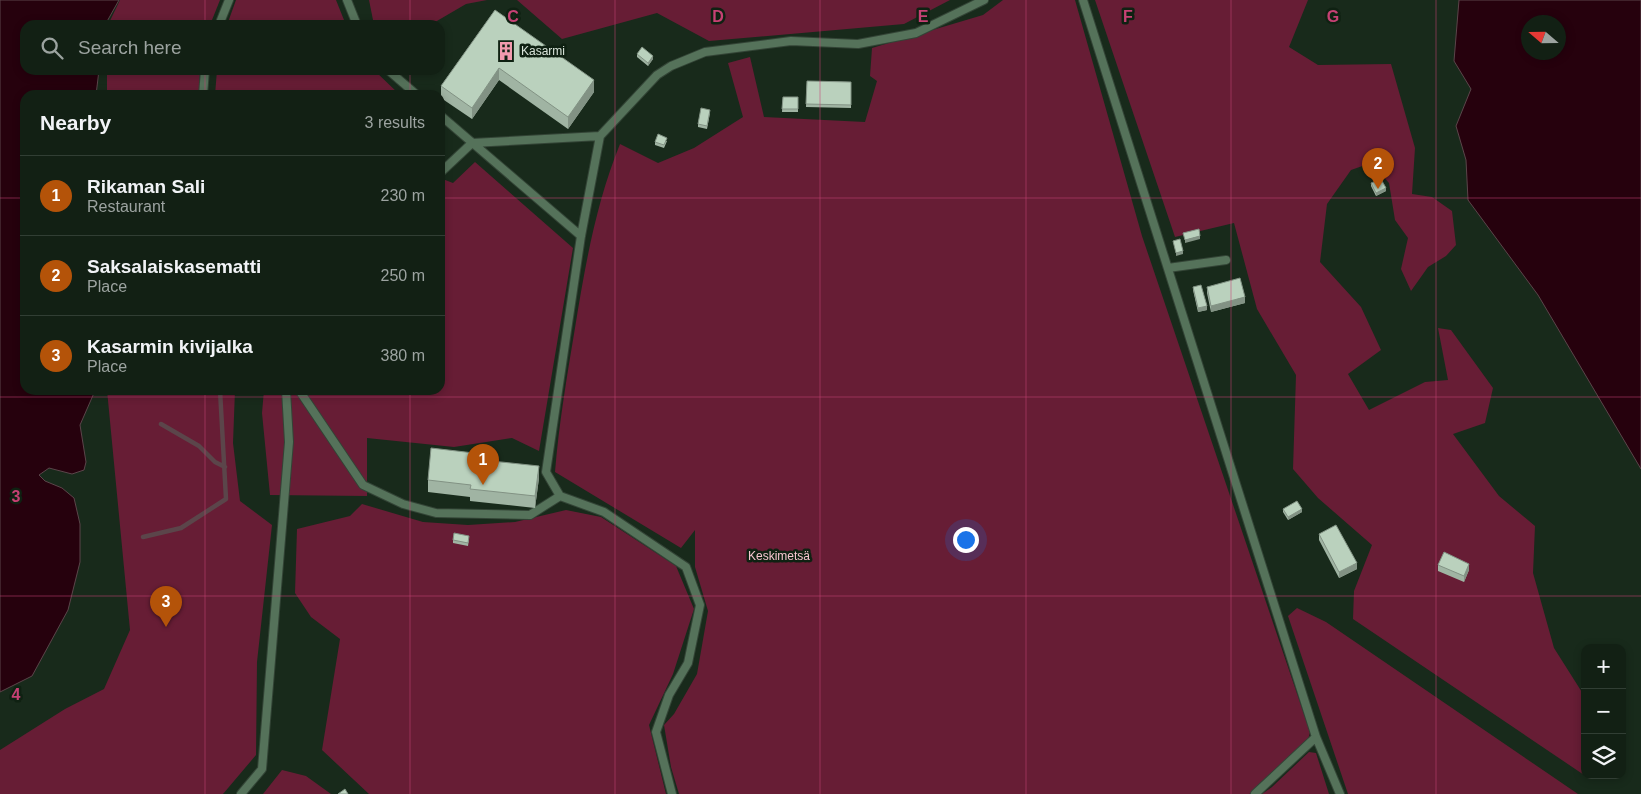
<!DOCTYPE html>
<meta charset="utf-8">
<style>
body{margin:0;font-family:Helvetica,sans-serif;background:#1b281d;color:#f1f3f6}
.controls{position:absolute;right:15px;bottom:15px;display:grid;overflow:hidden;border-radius:10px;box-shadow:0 2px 8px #0003}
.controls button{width:45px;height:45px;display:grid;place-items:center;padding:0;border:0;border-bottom:1px solid #313e34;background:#122014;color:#f1f3f6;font:25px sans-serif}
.compass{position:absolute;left:1521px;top:15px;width:45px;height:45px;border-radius:50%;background:#122014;box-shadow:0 2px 8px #0003;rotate:290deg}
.you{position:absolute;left:965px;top:539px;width:18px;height:18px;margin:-12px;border:4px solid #fff;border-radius:50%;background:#1a73e8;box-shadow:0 0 0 8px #1a73e833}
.badge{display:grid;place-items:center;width:32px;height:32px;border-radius:50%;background:#b45309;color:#fff;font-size:16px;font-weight:700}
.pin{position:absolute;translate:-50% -41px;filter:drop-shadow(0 1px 2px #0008)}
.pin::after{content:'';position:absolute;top:26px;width:18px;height:15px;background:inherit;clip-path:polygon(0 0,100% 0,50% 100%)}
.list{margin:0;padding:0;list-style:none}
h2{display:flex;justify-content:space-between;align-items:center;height:65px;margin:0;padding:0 20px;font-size:21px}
h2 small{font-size:16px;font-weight:400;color:#9ca3a0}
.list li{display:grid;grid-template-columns:32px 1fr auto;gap:15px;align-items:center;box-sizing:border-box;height:80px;padding:0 20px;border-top:1px solid #313e34}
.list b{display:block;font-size:19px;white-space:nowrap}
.list p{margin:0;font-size:16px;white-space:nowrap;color:#9ca3a0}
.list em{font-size:16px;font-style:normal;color:#9ca3a0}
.icon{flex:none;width:28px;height:28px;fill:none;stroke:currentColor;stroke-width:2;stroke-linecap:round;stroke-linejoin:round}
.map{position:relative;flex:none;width:1641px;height:794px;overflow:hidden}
.search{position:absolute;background:#122014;box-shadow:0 2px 8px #0003;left:20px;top:20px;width:425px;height:55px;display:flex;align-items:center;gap:12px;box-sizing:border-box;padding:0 18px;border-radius:15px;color:#9ca3a0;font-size:19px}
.panel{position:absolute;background:#122014;box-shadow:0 2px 8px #0003;left:20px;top:90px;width:425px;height:305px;border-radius:15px}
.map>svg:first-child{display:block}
.green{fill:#671d35}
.water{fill:#26010d;stroke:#5b454a;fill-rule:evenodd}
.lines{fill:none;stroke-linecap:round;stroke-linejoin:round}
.stream{stroke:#5b454a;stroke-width:4.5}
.service-casing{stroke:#334436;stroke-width:10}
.service{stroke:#55725a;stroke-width:8}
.wall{fill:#a0b4a3}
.shaded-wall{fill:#829284}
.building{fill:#bad1bd;stroke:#829284}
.grid{fill:none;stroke:#c64174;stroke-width:1;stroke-opacity:0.55}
.labels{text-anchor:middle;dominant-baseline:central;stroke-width:5;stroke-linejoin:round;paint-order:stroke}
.poi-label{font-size:12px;fill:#d8e3d9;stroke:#0f2112;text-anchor:start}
.park-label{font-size:12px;fill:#f6c5cf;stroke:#0f2112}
.grid-label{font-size:16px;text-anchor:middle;font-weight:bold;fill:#c64174;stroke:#0f2112;stroke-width:5;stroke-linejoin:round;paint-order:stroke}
</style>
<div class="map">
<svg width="1641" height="794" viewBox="0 0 1641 794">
<rect width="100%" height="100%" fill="#182a1b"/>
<!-- green -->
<path class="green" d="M 120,0 L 220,0 L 210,25 L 108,25 Z
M 236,0 L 336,0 L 346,25 L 227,25 Z
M 369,0 L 487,0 L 466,4 L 430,25 L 374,25 Z
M 517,0 L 950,0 L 904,24 L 709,41 L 657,13 L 562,39 Z
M 1003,0 L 1075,0 L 1142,236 L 1310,732 L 1308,740 L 1256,792 L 1249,794 L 679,794 L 671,767 L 664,725 L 674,714 L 697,674 L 708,611 L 695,567 L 695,530 L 681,548 L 555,472 C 559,423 567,376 575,328 C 585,266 596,203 620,144 L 658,163 L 694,148 L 743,117 L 728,63 L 750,57 L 764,117 L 865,122 L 877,81 L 870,76 L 872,48 L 983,15 Z
M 1095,0 L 1308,0 L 1289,47 L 1318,65 L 1391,64 L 1415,148 L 1412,194 L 1432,197 L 1452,211 L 1456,245 L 1446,256 L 1428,267 L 1411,291 L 1401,269 L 1408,238 L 1395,220 L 1389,183 L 1371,163 L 1351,170 L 1327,204 L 1320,262 L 1361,307 L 1381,350 L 1348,374 L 1369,410 L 1425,382 L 1448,380 L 1438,328 L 1451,330 L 1493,388 L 1485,423 L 1453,434 L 1499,496 L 1535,526 L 1533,573 L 1554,648 L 1585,697 L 1585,775 L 1592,775 L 1590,779 L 1353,619 L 1354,591 L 1372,545 L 1318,498 L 1293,469 L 1296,375 L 1257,309 L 1234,223 L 1175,237 Z
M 107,70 L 200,70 L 199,95 L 107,95 Z
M 217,70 L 374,70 L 400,95 L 215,95 Z
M 475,162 L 573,248 L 539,451 L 512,438 L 454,447 L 367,438 L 367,496 L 270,495 L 262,413 L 264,390 L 440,390 L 440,178 L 453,183 Z
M 107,390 L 235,390 L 233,443 L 240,501 L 272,525 L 257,662 L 256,755 L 223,794 L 0,794 L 0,750 L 65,709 L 104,689 L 130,630 Z
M 362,504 L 423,522 L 468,525 L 515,522 L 566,510 L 601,517 L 676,566 L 694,609 L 673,674 L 649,725 L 666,794 L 369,794 L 322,750 L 340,639 L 311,617 L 295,593 L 297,529 L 350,516 Z
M 1297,608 L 1326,622 L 1578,794 L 1348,794 L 1288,616 Z
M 1309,752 L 1316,753 L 1329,794 L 1262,794 L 1272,787 Z
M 282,770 L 306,776 L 331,794 L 263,794 Z"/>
<!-- water -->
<path class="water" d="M 0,0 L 119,0 L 105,25 L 25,25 L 25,70 L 99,70 L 96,95 L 25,95 L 25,390 L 91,390 L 94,393 L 80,425 L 86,462 L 84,470 L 72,474 L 49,468 L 39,475 L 45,481 L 62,488 L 74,498 L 80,524 L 80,562 L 68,610 L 32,676 L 0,692 Z
M 1459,0 L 1641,0 L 1641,469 L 1538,295 L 1468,200 L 1466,160 L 1456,126 L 1471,89 L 1454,61 ZM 1528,22 L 1558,22 L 1558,52 L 1528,52 Z"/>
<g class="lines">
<!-- stream -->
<path class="stream" d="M 161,424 L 199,446 L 215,462 L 225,467
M 143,537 L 181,528 L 226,499 L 220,390"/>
<!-- service casing -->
<g class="service-casing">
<path id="service" d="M 347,0 L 357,25
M 1083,0 L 1316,737 L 1340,794
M 219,25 L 229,0
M 388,70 L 417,95
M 203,95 L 205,70
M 440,115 L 581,236
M 600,136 L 581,236 L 546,472 L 560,496 L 604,512 L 686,567 L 700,605 L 688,663 L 669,695 L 656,732 L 672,794
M 440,173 L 472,143 L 600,136 L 657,75 L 671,66 L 705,52 L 791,41 L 858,44 L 916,33 L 984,0
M 1168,268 L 1226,260
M 299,390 L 363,485 L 403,504 L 436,513 L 530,515 L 560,496
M 241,794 L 262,769 L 289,442 L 286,390
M 1255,794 L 1316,737"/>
</g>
<!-- service -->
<use href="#service" class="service"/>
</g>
<!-- wall -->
<path class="wall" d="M 495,10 L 594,92 L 568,129 L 499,80 L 472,119 L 441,98 L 441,86 Z
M 637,54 L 653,59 L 648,66 L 637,57 Z
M 807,81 L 851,82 L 851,108 L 806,107 Z
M 783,97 L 798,97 L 798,112 L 782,112 Z
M 710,113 L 707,129 L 698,127 L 698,124 Z
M 667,141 L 664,148 L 655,145 L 655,142 Z
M 1371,183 L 1386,191 L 1376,196 L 1371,186 Z
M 1193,287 L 1207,310 L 1198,312 L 1193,290 Z
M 1207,287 L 1245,303 L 1211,312 L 1207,293 Z
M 474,459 L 539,478 L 535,508 L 470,501 L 470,497 L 428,492 L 428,480 Z
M 1283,509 L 1302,512 L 1288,520 L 1283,512 Z
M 1319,534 L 1357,569 L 1339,578 L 1319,540 Z
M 469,539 L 468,546 L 453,543 L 453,540 Z
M 1438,565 L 1469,570 L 1464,582 L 1438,571 Z"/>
<!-- shaded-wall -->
<path class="shaded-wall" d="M 653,56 L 653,59 L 648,66 L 648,63 Z
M 499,68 L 499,80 L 472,119 L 472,108 Z
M 594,80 L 594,92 L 568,129 L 568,117 Z
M 1386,188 L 1386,191 L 1376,196 L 1376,193 Z
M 1200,236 L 1200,239 L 1185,243 L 1185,240 Z
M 1183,251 L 1183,254 L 1176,256 L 1176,253 Z
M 1245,297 L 1245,303 L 1211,312 L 1211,306 Z
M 1207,306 L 1207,310 L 1198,312 L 1198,308 Z
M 539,466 L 539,478 L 535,508 L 535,496 Z
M 1302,509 L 1302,512 L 1288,520 L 1288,517 Z
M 1357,563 L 1357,569 L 1339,578 L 1339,572 Z
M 1469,564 L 1469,570 L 1464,582 L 1464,576 Z"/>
<!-- building -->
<path class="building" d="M 495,10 L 594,80 L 568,117 L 499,68 L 472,108 L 441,86 Z
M 642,47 L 653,56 L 648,63 L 637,54 Z
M 807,81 L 851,82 L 851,105 L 806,104 Z
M 783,97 L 798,97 L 798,109 L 782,109 Z
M 701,108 L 710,110 L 707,126 L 698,124 Z
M 658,134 L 667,138 L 664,145 L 655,142 Z
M 1381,179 L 1386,188 L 1376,193 L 1371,183 Z
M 1199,229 L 1200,236 L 1185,240 L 1183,233 Z
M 1180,239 L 1183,251 L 1176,253 L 1173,241 Z
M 1240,278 L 1245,297 L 1211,306 L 1207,287 Z
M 1201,285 L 1207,306 L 1198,308 L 1193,287 Z
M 431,448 L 474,453 L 473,459 L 539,466 L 535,496 L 470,489 L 471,485 L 428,480 Z
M 1297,501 L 1302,509 L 1288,517 L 1283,509 Z
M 1336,525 L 1357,563 L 1339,572 L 1319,534 Z
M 454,533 L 469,536 L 468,543 L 453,540 Z
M 1444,552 L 1469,564 L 1464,576 L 1438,565 Z
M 345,789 L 348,794 L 338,794 Z"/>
<!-- grid -->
<path class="grid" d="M 205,0 L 205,25M 410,0 L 410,25M 615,0 L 615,794M 820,0 L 820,794M 1026,0 L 1026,794M 1231,0 L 1231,794M 1436,0 L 1436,794M 205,70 L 205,95M 410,70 L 410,95M 0,198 L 25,198M 440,198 L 1641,198M 205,390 L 205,794M 410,390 L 410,794M 0,397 L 1641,397M 0,596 L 1641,596"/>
<!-- icons -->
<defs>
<g id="building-bare" transform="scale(1.5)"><path d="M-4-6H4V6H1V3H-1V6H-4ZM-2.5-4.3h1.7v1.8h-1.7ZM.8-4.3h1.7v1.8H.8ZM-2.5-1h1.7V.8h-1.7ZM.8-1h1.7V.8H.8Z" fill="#f29aae" stroke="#0f2112" stroke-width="2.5" paint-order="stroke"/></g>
</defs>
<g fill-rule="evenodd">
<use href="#building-bare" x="506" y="51"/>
</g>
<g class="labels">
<!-- poi labels -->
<g class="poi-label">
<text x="521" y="51">Kasarmi</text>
</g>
<!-- park labels -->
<g class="park-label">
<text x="779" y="556">Keskimetsä</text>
</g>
</g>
<g class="grid-label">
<text x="513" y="22">C</text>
<text x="718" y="22">D</text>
<text x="923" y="22">E</text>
<text x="1128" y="22">F</text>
<text x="1333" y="22">G</text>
<text x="16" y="502">3</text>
<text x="16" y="700">4</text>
</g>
</svg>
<div class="controls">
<button>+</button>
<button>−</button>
<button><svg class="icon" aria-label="layers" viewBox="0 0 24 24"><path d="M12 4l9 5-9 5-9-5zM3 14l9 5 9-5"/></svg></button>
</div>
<svg class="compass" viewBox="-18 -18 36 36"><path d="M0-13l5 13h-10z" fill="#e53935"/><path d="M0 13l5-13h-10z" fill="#9ca3a0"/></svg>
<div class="you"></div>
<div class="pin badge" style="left:483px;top:485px">1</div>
<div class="pin badge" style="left:1378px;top:189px">2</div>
<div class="pin badge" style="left:166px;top:627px">3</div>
<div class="search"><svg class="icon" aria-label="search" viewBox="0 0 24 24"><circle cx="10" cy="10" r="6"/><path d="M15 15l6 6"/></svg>Search here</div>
<section class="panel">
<h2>Nearby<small>3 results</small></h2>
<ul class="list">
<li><span class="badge">1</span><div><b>Rikaman Sali</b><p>Restaurant</p></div><em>230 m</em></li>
<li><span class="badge">2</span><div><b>Saksalaiskasematti</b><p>Place</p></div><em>250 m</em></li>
<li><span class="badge">3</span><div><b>Kasarmin kivijalka</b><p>Place</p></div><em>380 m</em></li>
</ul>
</section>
</div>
